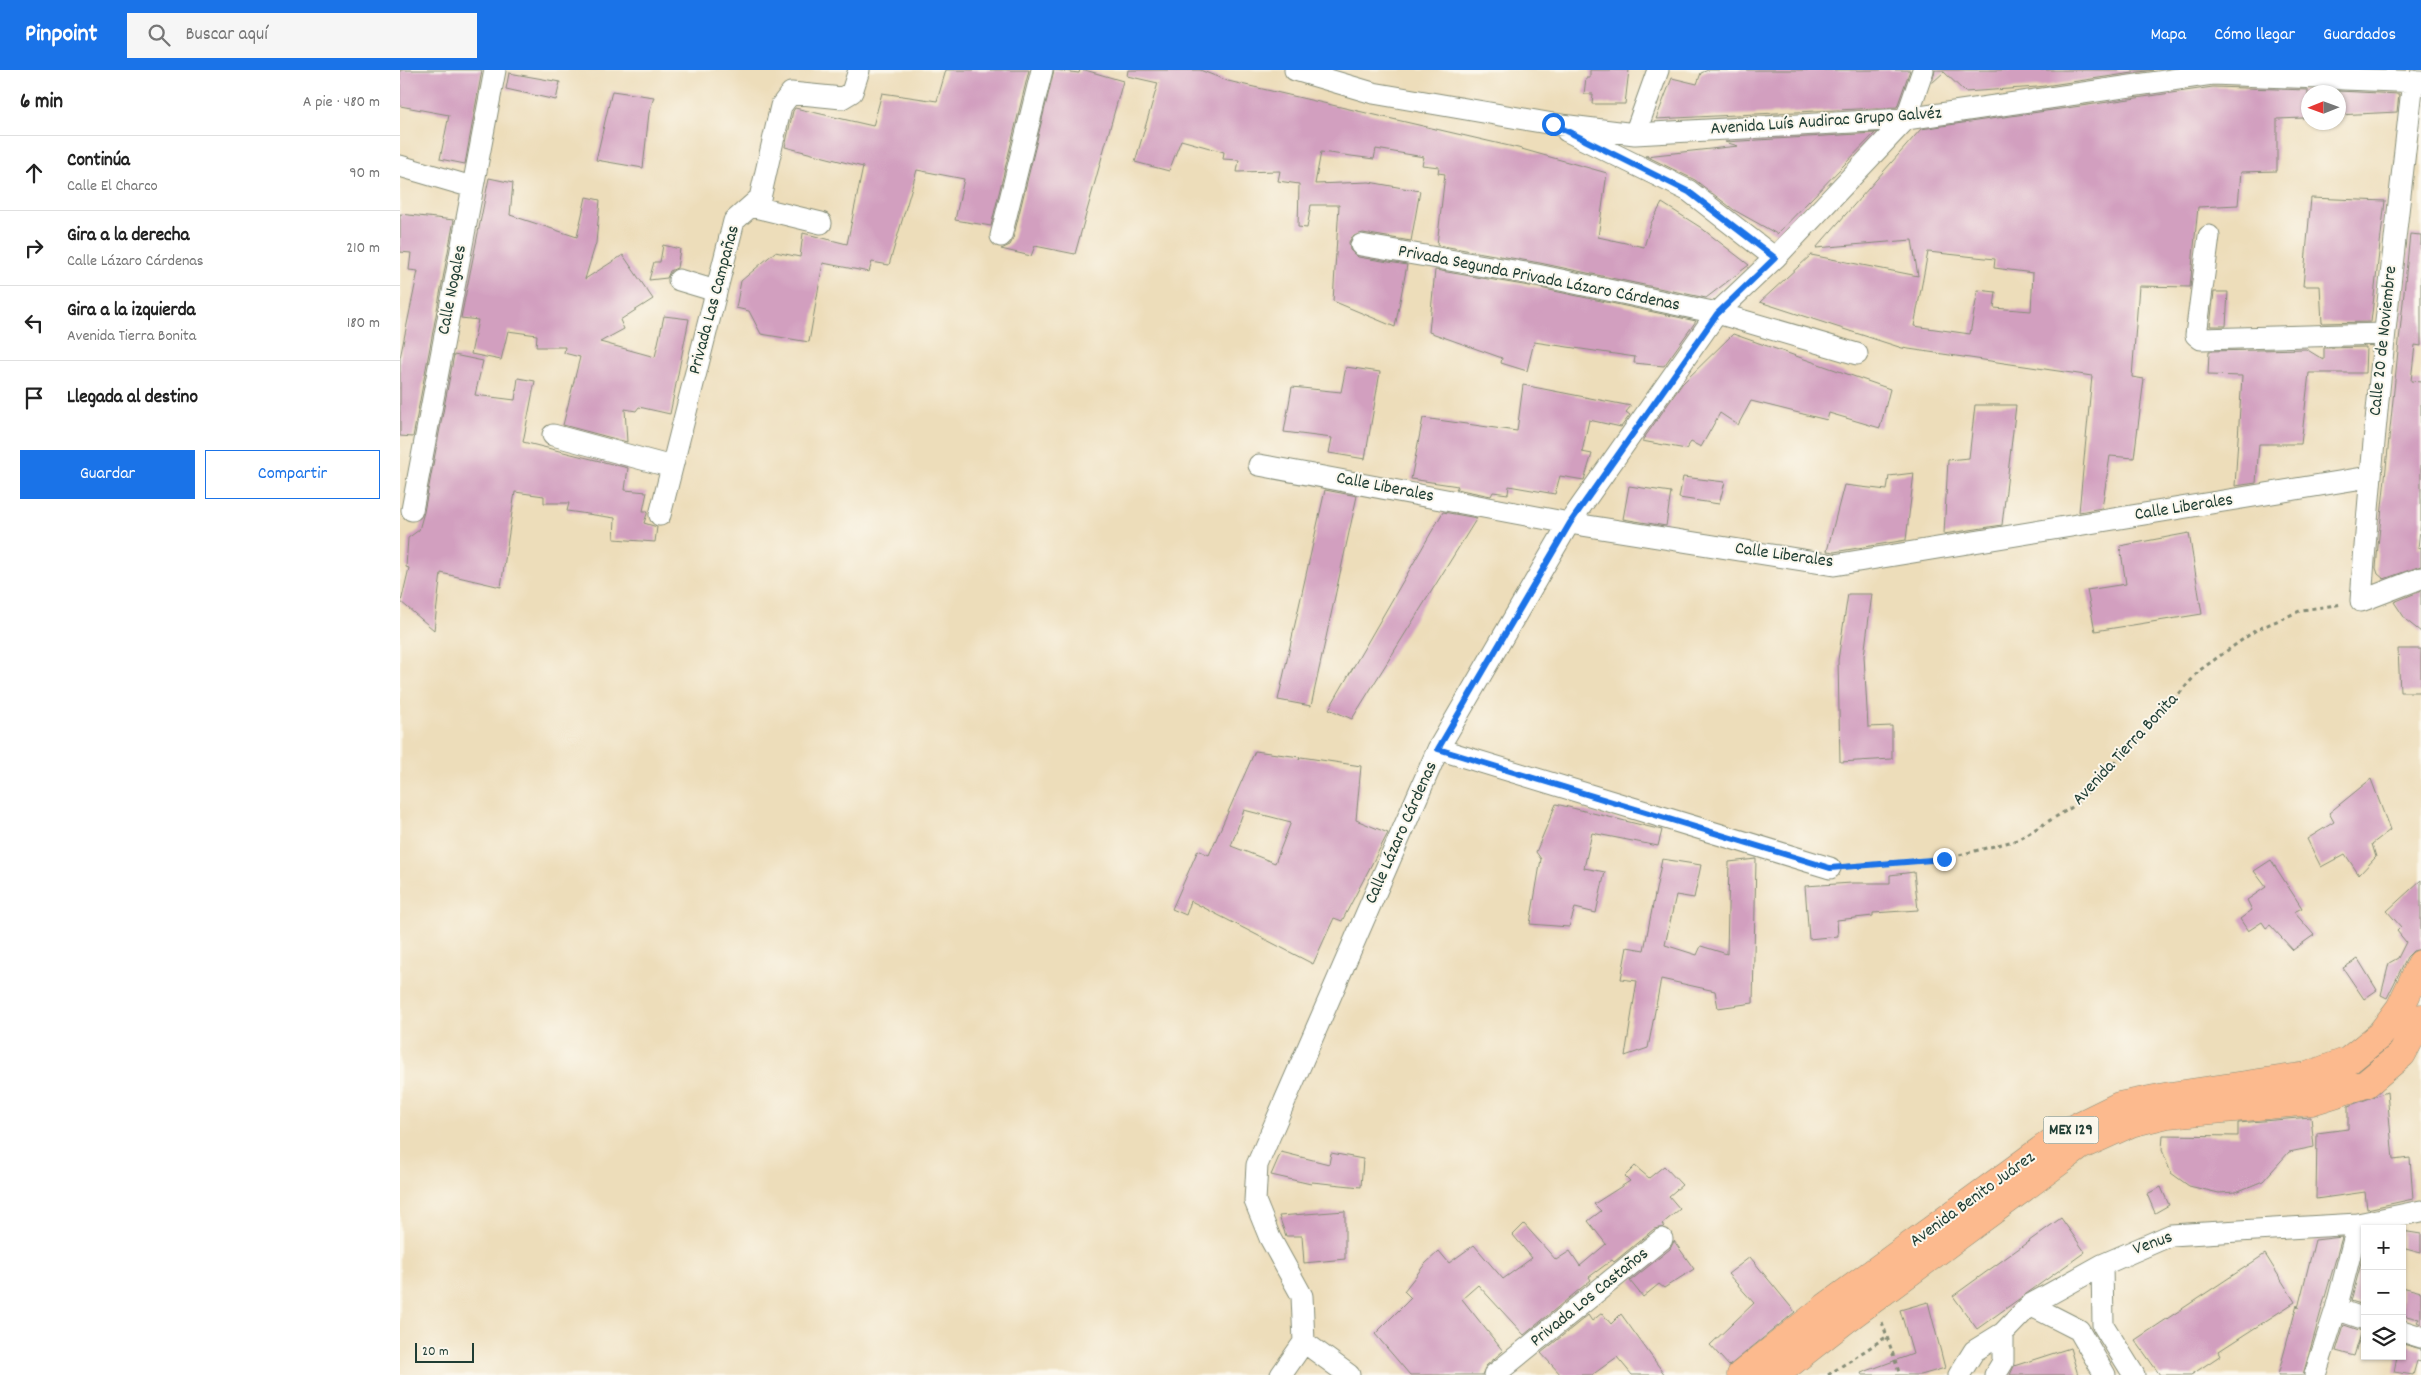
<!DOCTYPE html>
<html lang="es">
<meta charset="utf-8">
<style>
body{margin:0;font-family:Dekko,sans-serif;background:#f6f6f6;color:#222}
.controls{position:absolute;right:15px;bottom:15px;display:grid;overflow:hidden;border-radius:0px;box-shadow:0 1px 4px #0004}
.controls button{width:45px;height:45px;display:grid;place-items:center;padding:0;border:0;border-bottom:1px solid #e0e0e0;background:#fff;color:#222;font:25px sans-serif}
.compass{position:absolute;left:1901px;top:15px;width:45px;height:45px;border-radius:50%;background:#fff;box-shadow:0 1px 4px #0004;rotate:269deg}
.scale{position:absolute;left:15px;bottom:12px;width:59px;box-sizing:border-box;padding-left:5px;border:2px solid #1f3d34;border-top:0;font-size:14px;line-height:18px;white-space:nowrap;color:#1f3d34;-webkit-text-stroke:4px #fbf7ec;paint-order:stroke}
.stop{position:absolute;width:15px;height:15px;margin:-11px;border:4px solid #1a73e8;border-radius:50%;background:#fff}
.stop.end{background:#1a73e8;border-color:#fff;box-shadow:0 1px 5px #0008}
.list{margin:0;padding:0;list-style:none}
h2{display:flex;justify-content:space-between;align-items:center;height:65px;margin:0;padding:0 20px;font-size:21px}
h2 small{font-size:16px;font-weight:400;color:#767676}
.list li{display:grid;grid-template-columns:32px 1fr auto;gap:15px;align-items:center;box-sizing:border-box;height:75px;padding:0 20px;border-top:1px solid #e0e0e0}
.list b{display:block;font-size:19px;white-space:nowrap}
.list p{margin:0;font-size:16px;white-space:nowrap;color:#767676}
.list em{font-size:16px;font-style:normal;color:#767676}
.actions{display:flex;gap:10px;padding:15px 20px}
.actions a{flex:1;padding:11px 0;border:1px solid #1a73e8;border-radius:0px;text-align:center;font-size:18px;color:#1a73e8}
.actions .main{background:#1a73e8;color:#fff}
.icon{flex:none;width:28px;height:28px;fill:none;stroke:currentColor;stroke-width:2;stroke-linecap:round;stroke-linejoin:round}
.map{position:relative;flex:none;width:2021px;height:1305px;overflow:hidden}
header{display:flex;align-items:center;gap:30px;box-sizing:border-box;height:70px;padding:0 25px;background:#1a73e8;color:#fff}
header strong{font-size:24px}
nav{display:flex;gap:28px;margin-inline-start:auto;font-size:18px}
.search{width:350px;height:45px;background:#f6f6f6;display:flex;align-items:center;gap:12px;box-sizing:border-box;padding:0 18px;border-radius:0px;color:#767676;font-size:19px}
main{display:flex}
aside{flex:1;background:#fff}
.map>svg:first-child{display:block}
.building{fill:#d29fbf;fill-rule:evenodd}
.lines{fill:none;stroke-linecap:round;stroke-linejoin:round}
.street-casing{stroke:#868d77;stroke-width:23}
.primary-casing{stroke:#868d77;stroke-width:29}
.path{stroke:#868d77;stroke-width:3;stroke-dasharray:4 4;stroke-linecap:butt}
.street{stroke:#fff;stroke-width:21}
.primary{stroke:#fcba8e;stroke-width:28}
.route{stroke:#1a73e8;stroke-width:6}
.labels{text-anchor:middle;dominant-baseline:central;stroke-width:4;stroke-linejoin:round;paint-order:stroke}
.shield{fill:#fbf7ec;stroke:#61756b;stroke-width:1}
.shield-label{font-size:16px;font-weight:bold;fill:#1f3d34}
.street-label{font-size:18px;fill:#1f3d34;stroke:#fbf7ec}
</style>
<header>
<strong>Pinpoint</strong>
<div class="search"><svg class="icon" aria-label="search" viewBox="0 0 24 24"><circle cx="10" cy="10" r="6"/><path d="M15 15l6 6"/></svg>Buscar aquí</div>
<nav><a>Mapa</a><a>Cómo llegar</a><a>Guardados</a></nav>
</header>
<main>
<aside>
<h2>6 min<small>A pie · 480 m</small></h2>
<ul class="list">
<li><svg class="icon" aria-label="ahead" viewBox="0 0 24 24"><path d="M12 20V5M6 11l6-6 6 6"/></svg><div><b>Continúa</b><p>Calle El Charco</p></div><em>90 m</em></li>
<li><svg class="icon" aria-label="right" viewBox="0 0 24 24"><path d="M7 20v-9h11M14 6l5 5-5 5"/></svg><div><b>Gira a la derecha</b><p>Calle Lázaro Cárdenas</p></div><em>210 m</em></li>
<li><svg class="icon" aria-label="left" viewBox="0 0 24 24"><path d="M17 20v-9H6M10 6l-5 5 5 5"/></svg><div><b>Gira a la izquierda</b><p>Avenida Tierra Bonita</p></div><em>180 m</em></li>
<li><svg class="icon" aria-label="arrive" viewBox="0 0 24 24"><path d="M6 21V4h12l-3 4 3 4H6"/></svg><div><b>Llegada al destino</b></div></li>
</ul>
<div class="actions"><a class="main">Guardar</a><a>Compartir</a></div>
</aside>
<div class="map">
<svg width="2021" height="1305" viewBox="0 0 2021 1305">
<rect width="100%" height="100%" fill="#fbf7ec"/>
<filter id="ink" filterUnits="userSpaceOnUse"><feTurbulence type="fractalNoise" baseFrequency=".02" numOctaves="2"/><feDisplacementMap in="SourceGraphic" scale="10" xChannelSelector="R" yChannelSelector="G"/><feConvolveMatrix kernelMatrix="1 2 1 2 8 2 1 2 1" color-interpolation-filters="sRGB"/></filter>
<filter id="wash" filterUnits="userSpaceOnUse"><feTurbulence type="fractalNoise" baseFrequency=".0096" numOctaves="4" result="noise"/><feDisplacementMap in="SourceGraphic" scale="20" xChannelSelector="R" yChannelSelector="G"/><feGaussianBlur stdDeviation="1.12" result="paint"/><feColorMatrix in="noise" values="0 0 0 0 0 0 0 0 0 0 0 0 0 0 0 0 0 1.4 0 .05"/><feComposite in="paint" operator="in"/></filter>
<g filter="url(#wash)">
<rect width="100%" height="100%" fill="#edddba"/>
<g id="blocks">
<!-- building -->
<path class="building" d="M 0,0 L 82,0 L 65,94 L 40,89 L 49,45 L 0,36 Z
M 546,0 L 629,0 L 591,156 L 555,150 L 564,109 L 517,100 L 489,195 L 472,192 L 469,202 L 423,193 L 409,272 L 361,264 L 349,241 L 336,238 L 341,211 L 375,182 L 400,187 L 403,163 L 447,174 L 463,97 L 385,77 L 393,41 L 395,38 L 473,56 L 482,23 L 537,31 Z
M 654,0 L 679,3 L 680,0 L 685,0 L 723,11 L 675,184 L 635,176 L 631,186 L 601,179 L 610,175 L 613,169 Z
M 728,0 L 800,0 L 828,11 L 1118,78 L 1207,103 L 1198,167 L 1244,177 L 1251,153 L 1262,133 L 1300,157 L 1349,195 L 1306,228 L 1140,193 L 1037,175 L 1045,104 L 1038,103 L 1039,97 L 1022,95 L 1024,87 L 976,79 L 974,89 L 921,82 L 915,114 L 969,112 L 1020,121 L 1011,171 L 963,163 L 952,167 L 949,172 L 950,180 L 958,187 L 1007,195 L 995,257 L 933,231 L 939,135 L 911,135 L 907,158 L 898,157 L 899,114 L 878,111 L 880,101 L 837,102 L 839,90 L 823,89 L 824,82 L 781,70 L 769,101 L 735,92 L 758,13 L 727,6 Z
M 1190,0 L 1229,0 L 1225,34 L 1192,34 L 1193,24 L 1184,24 L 1186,8 L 1190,8 Z
M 1308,0 L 1510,0 L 1497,37 L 1256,49 L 1272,8 L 1297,14 L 1301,3 Z
M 1535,0 L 1753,0 L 1637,17 L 1565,22 L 1544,2 L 1532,13 Z
M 109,3 L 160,12 L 156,30 L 106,19 Z
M 1813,17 L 1908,20 L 1908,40 L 1905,40 L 1904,48 L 1877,49 L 1877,101 L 1841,102 L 1838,135 L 1798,137 L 1790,217 L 1739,216 L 1732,307 L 1744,309 L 1734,388 L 1710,386 L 1702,438 L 1679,442 L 1692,306 L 1502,278 L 1360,232 L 1411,185 L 1518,206 L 1512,170 L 1416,178 L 1521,59 ZM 1528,182 L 1595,189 L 1594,198 L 1633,203 L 1631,241 L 1594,238 L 1596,222 L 1578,220 L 1570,264 L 1514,256 Z
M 212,21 L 254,27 L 249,43 L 243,98 L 196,90 Z
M 1938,21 L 1999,24 L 1997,42 L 1938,45 Z
M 1475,63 L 1377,164 L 1334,140 L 1295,110 L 1246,86 L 1338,76 L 1325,72 Z
M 89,108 L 113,113 L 110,145 L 177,167 L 186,127 L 200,130 L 196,173 L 185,209 L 223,185 L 253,229 L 220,250 L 224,259 L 200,272 L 255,287 L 264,246 L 289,249 L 270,344 L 239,337 L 236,341 L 225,339 L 227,372 L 163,355 L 180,287 L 164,283 L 165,277 L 136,277 L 137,265 L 108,261 L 101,290 L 71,284 L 78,250 L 61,248 Z
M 1911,128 L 1985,131 L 1971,252 L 1922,253 L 1920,216 L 1903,216 Z
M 0,144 L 54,150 L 13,367 L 0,366 L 0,288 L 18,201 L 9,200 L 11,183 L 0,182 Z
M 2010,164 L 2021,165 L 2021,276 L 2015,275 L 2011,311 L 2021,312 L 2021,451 L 2018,478 L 2021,477 L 2021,496 L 1984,509 L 1978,504 L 1976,498 L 1978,476 Z
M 263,175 L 280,179 L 277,198 L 270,201 L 267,208 L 249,210 L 254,192 L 260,192 Z
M 1035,200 L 1135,217 L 1296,251 L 1264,296 L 1234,293 L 1235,287 L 1134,272 L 1127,301 L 1101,293 L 1102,288 L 1029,262 Z
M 1814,222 L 1828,222 L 1826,256 L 1810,256 Z
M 1333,264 L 1490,319 L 1480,358 L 1429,343 L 1427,350 L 1351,331 L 1338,355 L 1320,343 L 1301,377 L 1291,372 L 1286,379 L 1242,371 L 1282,314 Z
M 1966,277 L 1965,303 L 1909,303 L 1901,374 L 1859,374 L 1856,413 L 1835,416 L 1842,306 L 1808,305 L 1809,281 L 1906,279 L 1924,290 L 1924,278 Z
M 54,285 L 83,291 L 75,325 L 115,330 L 118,308 L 135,311 L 123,372 L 228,398 L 225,420 L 247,422 L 243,441 L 248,441 L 244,453 L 257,457 L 255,472 L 214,469 L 215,448 L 167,441 L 169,433 L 144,433 L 144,426 L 115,422 L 101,517 L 41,503 L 34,560 L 1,532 L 9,498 L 6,497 L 8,468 L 19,460 L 24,442 Z
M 946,297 L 980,302 L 965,389 L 929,383 L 932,368 L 884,362 L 892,317 L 941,322 Z
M 1123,315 L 1231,336 L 1226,342 L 1230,345 L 1221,357 L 1189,350 L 1182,382 L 1192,384 L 1184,410 L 1160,406 L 1155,424 L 1109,416 L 1108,424 L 1093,422 L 1091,426 L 1056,419 L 1058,416 L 1011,409 L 1023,348 L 1117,361 Z
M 1575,335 L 1616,335 L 1602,455 L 1544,464 L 1548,390 L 1569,388 Z
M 1514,403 L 1506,470 L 1434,482 L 1427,481 L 1444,415 L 1487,420 L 1489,406 Z
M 1283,407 L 1325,412 L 1319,434 L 1279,428 Z
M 1229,416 L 1271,422 L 1266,456 L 1223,449 Z
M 925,420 L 957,426 L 911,636 L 878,630 Z
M 1043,442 L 1077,448 L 952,649 L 929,639 Z
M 1789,463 L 1802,544 L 1695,561 L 1687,520 L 1726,514 L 1720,476 Z
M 2021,521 L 2021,562 L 2006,550 L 1994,532 Z
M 1448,524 L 1472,524 L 1464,586 L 1468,657 L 1492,656 L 1492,689 L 1440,692 L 1438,590 Z
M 1998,579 L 2021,579 L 2021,622 L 2000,622 Z
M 855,681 L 900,687 L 899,690 L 901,687 L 961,696 L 956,750 L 988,763 L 942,851 L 934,848 L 913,894 L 791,831 L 786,845 L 772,839 L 798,780 L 809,785 ZM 844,740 L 891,752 L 875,793 L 831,776 Z
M 1971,709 L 1990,760 L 1972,774 L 1976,787 L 1959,805 L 1945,784 L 1921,797 L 1907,769 L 1934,752 L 1929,743 Z
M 1156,734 L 1262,760 L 1258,776 L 1192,763 L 1184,798 L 1205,802 L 1196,843 L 1175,838 L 1169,857 L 1130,854 L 1141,789 L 1136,782 Z
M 1262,789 L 1301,795 L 1294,828 L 1276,825 L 1265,875 L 1297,885 L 1301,876 L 1327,884 L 1329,792 L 1356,789 L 1353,933 L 1318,938 L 1315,921 L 1261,909 L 1248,978 L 1225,986 L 1237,911 L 1221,909 L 1227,877 L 1244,880 Z
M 1871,790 L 1902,838 L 1894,842 L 1914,865 L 1893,880 L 1870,855 L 1866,858 L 1862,852 L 1848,861 L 1840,849 L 1852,840 L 1847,830 L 1866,817 L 1854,801 Z
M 1514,802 L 1518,840 L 1473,843 L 1473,846 L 1437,850 L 1438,866 L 1409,869 L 1405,816 L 1452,813 L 1490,813 L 1490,805 Z
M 2021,810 L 2021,879 L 2013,881 L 2007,887 L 1987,928 L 1981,925 L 1989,893 L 1998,888 L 2006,872 L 1997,861 L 2001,857 L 1987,841 Z
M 1958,889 L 1977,920 L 1964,929 L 1943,898 Z
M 1987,1022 L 1993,1090 L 2010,1088 L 2013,1129 L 1967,1139 L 1965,1122 L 1916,1129 L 1917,1063 L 1948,1059 L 1948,1036 Z
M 1911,1047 L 1914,1077 L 1889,1082 L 1863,1111 L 1836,1122 L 1819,1123 L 1789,1116 L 1771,1103 L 1762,1080 L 1763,1065 L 1838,1066 L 1838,1053 Z
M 881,1082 L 929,1094 L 931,1083 L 963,1089 L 961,1117 L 912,1112 L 911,1114 L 871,1105 Z
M 1235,1096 L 1249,1108 L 1264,1096 L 1282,1115 L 1269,1126 L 1280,1139 L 1262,1154 L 1264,1157 L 1254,1159 L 1214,1192 L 1212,1190 L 1189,1207 L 1191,1210 L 1124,1265 L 1078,1215 L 1062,1229 L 1103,1281 L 1086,1296 L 1082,1305 L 1010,1305 L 975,1264 L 1011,1228 L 1004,1221 L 1025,1194 L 1039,1181 L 1049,1193 L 1074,1175 L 1103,1209 L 1132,1188 L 1113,1165 L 1124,1154 L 1156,1190 L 1170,1181 L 1180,1196 L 1206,1174 L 1188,1151 L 1201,1141 L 1194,1134 L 1230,1111 L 1225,1106 Z
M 1761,1117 L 1769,1135 L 1755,1143 L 1747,1124 Z
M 945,1141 L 945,1189 L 904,1193 L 902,1166 L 886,1166 L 879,1146 Z
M 1661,1148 L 1685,1182 L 1577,1259 L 1553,1226 Z
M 2002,1161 L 2021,1164 L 2021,1183 L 2002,1178 Z
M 1942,1167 L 1903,1305 L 1878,1305 L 1897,1235 L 1898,1238 L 1915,1170 Z
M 1274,1171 L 1294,1199 L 1264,1218 L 1259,1214 L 1243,1227 L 1230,1211 L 1270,1179 Z
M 1965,1178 L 1965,1222 L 1961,1234 L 1951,1231 Z
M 1865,1184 L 1895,1232 L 1819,1281 L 1821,1285 L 1791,1305 L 1760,1305 L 1735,1270 Z
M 1350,1187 L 1395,1242 L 1329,1296 L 1310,1275 L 1354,1233 L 1328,1204 Z
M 2002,1217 L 2021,1222 L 2021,1254 L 2017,1252 L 2019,1249 L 2002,1245 Z
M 1528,1232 L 1545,1298 L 1521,1305 L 1462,1305 L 1461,1303 L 1513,1284 L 1500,1240 Z
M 1202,1243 L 1211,1254 L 1221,1244 L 1265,1305 L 1232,1305 L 1217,1287 L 1192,1305 L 1161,1305 L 1141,1283 L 1188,1245 L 1192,1251 Z
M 1944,1255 L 1962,1261 L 1954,1286 L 1936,1281 Z
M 2003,1274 L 2021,1279 L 2021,1292 L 2017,1291 L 2013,1305 L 1994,1302 L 1997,1286 L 2002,1286 Z
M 1670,1278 L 1678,1305 L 1610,1305 L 1614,1296 Z"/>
</g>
</g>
<g filter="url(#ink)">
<use href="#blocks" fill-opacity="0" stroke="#868d77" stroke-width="1"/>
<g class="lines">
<!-- street casing -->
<g class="street-casing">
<path id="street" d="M 895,0 L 973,23 L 1153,54 L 1235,64 L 1506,49 L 1812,4 L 2021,12
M 2013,11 C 1993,184 1973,357 1961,531 L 2021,508
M 1167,61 L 1289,121 L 1375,188
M 1235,64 L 1258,0
M 0,96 L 72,117
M 351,136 L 421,153
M 601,166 L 642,0
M 1809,166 L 1796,265 L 1801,269 L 1984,264
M 961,175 L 1137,205 L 1317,243 L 1457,284
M 279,210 L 316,221
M 153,365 L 272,397
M 859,395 L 1169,453 L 1434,495 L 1969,407
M 12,440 L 95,0
M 260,445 L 334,151 L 360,128 L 381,36 L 391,23 L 442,28 L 452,22 L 459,0
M 1038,679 L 1430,798
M 1702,1195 L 1703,1255 L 1734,1305
M 1630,1235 L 1679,1260 L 1705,1305
M 1936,1239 L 1965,1249
M 2002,1261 L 2021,1267
M 904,1272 L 902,1226 L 870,1168 L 855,1131 L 857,1095 L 1038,679 L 1169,453 L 1317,243 L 1375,188 L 1506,49 L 1523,0
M 904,1272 L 949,1305
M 881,1305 L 904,1272
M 1094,1305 L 1262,1169
M 1559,1305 L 1574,1281 L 1603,1263 L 1630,1235 L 1702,1195 L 1771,1165 L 1958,1154 L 2021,1141
M 1595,1305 L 1603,1292 L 1603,1263
M 1915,1305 L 1936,1239 L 1958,1154"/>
</g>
<!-- primary casing -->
<g class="primary-casing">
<path id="primary" d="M 1341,1305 L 1426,1237 L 1666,1062 L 1719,1036 L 1770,1026 L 1907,1006 L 1948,991 L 1980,965 L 2000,938 L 2021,894
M 1375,1305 L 1445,1250 L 1680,1076 L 1731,1053 L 1768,1044 L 1912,1031 L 1966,1014 L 2002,984 L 2021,948"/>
</g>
<!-- path -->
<path class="path" d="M 1448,796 L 1544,789 L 1617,770 L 1674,736 L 1749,658 L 1800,600 L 1856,560 L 1902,540 L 1943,534
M 1482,1252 L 1500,1305
M 1428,1305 L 1486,1267"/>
<!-- street -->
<use href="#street" class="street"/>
<!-- primary -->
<use href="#primary" class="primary"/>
</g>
</g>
<g class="lines" filter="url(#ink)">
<!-- route -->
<path class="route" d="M 1153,54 L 1289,122 L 1375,188 L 1317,244 L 1170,453 L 1038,679 L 1430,798 L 1544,789"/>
</g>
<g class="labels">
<!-- shield labels -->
<rect class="shield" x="1643.5" y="1046.5" width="55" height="27" rx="4"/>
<g class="shield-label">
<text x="1671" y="1060">MEX 129</text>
</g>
<!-- street labels -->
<g class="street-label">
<text transform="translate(1426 52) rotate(-4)">Avenida Luís Audirac Grupo Galvéz</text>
<text transform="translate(1139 209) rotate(11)">Privada Segunda Privada Lázaro Cárdenas</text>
<text transform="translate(53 220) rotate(-79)">Calle Nogales</text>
<text transform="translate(315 230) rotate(-75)">Privada Las Campañas</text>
<text transform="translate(1984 271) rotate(-84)">Calle 20 de Noviembre</text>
<text transform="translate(985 418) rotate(11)">Calle Liberales</text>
<text transform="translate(1784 438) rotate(-9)">Calle Liberales</text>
<text transform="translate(1384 486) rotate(8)">Calle Liberales</text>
<text transform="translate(1726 680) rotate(-47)">Avenida Tierra Bonita</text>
<text transform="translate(1002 763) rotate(-66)">Calle Lázaro Cárdenas</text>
<text transform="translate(1573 1130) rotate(-36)">Avenida Benito Juárez</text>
<text transform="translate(1753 1174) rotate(-20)">Venus</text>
<text transform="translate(1190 1228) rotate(-39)">Privada Los Castaños</text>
</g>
</g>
</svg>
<div class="controls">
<button>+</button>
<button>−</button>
<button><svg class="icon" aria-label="layers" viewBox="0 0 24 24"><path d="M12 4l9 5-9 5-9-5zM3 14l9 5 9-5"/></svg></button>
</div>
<svg class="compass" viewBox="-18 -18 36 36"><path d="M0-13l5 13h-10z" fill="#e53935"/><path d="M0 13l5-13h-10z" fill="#767676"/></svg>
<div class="scale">20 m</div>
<div class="stop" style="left:1153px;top:54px"></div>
<div class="stop end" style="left:1544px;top:789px"></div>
</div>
</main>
